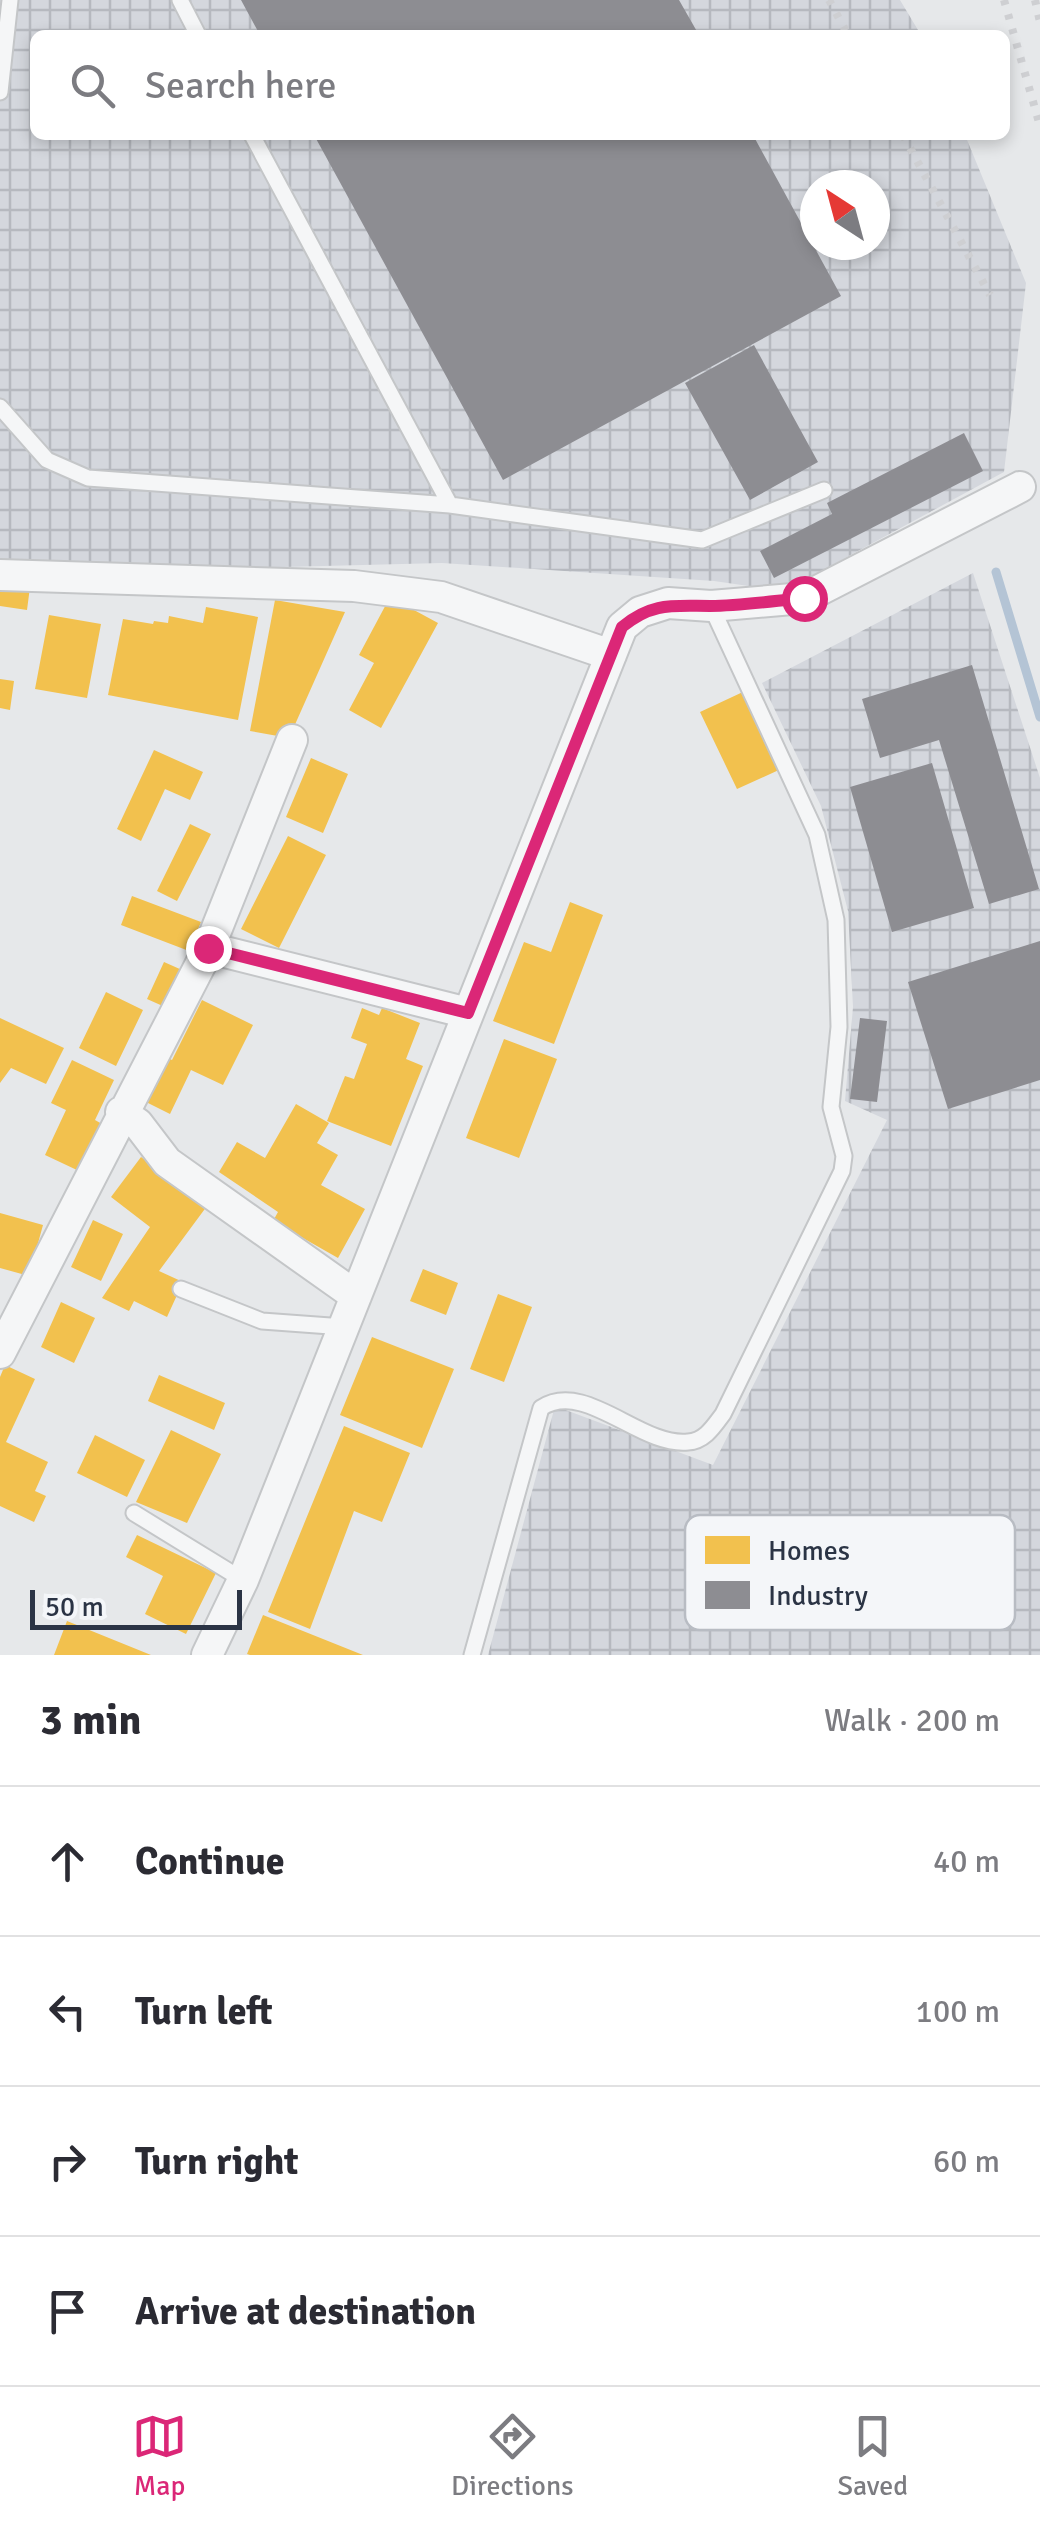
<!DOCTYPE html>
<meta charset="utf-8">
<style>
body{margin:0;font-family:Signika,sans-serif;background:#f2f2f3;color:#2b2b33}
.compass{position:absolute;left:800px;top:170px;width:90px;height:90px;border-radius:50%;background:#fff;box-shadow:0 5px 15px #0003;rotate:324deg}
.scale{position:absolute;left:30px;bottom:25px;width:212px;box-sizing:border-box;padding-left:10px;border:5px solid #2b3445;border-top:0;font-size:28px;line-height:35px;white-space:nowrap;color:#2b3445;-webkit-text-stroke:8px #f4f6f9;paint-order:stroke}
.stop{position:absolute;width:30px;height:30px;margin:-22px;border:8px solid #db2777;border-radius:50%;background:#fff}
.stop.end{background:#db2777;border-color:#fff;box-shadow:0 2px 10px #0008}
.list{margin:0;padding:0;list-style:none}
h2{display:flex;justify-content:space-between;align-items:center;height:130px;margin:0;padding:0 40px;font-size:42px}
h2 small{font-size:32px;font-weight:400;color:#7c7c81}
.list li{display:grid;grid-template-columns:65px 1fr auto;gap:30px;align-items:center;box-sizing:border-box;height:150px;padding:0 40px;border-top:2px solid #e1e1e2}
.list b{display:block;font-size:38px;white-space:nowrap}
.list em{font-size:32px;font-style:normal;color:#7c7c81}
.icon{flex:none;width:55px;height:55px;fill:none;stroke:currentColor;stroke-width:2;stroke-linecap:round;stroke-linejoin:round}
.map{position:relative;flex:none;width:1040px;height:1655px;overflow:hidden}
.search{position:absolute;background:#fff;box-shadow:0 5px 15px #0003;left:30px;right:30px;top:30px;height:110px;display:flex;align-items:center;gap:25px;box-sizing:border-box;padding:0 35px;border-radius:15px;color:#7c7c81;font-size:38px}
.sheet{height:730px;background:#fff}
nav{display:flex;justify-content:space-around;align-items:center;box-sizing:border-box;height:140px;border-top:2px solid #e1e1e2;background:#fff;font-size:28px;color:#7c7c81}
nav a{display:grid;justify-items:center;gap:5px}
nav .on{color:#db2777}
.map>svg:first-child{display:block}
.industrial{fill:url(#industrial-grid);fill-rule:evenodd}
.homes{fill:#f2c14e}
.industry{fill:#8d8d92}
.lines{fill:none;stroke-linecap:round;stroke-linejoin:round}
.stream{stroke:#b4c4d5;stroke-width:9}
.lane-casing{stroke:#c4c6c8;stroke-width:19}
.street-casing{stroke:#c4c6c8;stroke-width:34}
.lane{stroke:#f5f6f7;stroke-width:15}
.street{stroke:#f5f6f7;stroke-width:30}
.rail{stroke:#cecfd2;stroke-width:8;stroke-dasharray:5 10;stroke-linecap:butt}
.route{stroke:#db2777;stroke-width:12}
.key{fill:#f4f6f9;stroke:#b8bcc3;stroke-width:2.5}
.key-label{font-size:28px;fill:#2b3445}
</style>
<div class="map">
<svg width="1040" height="1655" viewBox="0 0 1040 1655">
<defs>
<pattern id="industrial-grid" width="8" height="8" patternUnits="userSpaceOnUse" patternTransform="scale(2.5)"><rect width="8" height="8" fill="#d4d7dd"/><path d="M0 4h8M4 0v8" fill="none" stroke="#b6b9bf"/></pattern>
</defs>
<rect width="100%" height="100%" fill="#e6e8ea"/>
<!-- industrial -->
<path class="industrial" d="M 0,0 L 900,0 L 921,35 L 35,35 L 35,135 L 965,135 L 1026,283 L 1004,472 L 784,591 L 714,581 L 442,563 L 38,573 L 0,567 ZM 815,185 L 875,185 L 875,245 L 815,245 Z
M 973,573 L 1040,778 L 1040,1655 L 488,1655 L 555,1406 L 713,1465 L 887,1120 L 845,1101 L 853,1007 L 848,911 L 821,806 L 762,683 Z"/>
<!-- homes -->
<path class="homes" d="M 0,583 L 30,587 L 27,610 L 0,606 Z
M 390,597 L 438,623 L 381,728 L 349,710 L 374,663 L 359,655 Z
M 275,600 L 345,612 L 289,738 L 250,731 Z
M 206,607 L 258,617 L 238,720 L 108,695 L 123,619 L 153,624 L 154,621 L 168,623 L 169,616 L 203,623 Z
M 49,615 L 101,624 L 87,698 L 35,689 Z
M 0,679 L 14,681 L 10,710 L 0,708 Z
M 745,691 L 781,769 L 737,789 L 700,712 Z
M 154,750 L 203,772 L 190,800 L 165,789 L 141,841 L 117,829 Z
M 311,758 L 348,774 L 323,833 L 286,817 Z
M 190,824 L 211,834 L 177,901 L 157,891 Z
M 288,836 L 326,855 L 279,948 L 241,929 Z
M 132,896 L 201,922 L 189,951 L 121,925 Z
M 570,902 L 603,915 L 554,1044 L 493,1021 L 524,942 L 551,952 Z
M 164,962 L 182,970 L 165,1007 L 147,999 Z
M 106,992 L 143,1010 L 116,1066 L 79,1048 Z
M 202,1000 L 253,1025 L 223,1085 L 191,1070 L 170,1114 L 136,1097 L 158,1053 L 172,1060 Z
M 362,1008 L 379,1015 L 382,1008 L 420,1023 L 406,1059 L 423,1066 L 391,1146 L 327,1121 L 345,1076 L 354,1079 L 367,1044 L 351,1038 Z
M 0,1018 L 64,1048 L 46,1084 L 11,1068 L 0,1083 Z
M 504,1039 L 557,1059 L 519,1158 L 466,1138 Z
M 72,1060 L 114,1080 L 95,1120 L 102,1124 L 79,1171 L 45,1155 L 66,1110 L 51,1103 Z
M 296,1104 L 329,1123 L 317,1143 L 338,1155 L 321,1185 L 365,1209 L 338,1258 L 273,1221 L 278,1212 L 219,1172 L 237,1142 L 265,1158 Z
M 141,1157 L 207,1206 L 159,1271 L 183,1282 L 167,1317 L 134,1301 L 129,1311 L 102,1298 L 150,1227 L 111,1197 Z
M 0,1213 L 43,1225 L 29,1276 L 0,1268 Z
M 93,1220 L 123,1234 L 101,1281 L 71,1267 Z
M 423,1269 L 458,1283 L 446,1315 L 410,1301 Z
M 498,1294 L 532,1307 L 504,1382 L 470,1369 Z
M 61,1302 L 95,1318 L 74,1363 L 41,1347 Z
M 372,1337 L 454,1369 L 422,1448 L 340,1415 Z
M 5,1365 L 35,1379 L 6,1442 L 48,1462 L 35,1491 L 46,1496 L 34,1522 L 0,1506 L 0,1377 Z
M 159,1375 L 225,1403 L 214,1430 L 148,1401 Z
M 344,1426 L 410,1453 L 382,1522 L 354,1511 L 310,1629 L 268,1612 Z
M 171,1430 L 221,1454 L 187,1523 L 136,1502 Z
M 95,1435 L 145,1460 L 127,1497 L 77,1473 Z
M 137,1535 L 216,1573 L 186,1634 L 145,1614 L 163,1576 L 126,1557 Z
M 263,1615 L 363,1655 L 250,1655 L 247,1654 Z
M 67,1621 L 151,1655 L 54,1655 Z"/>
<!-- industry -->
<path class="industry" d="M 241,0 L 679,0 L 699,35 L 260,35 Z
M 314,135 L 753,135 L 841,296 L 503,480 Z
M 754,345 L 818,462 L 750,500 L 685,383 Z
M 964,433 L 983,471 L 774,578 L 760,551 L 832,514 L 827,503 Z
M 972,665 L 1039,889 L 989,904 L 939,740 L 880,758 L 862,699 Z
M 932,763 L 974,908 L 892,932 L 850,787 Z
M 1040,941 L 1040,1080 L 948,1109 L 908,982 Z
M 860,1018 L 887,1021 L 877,1102 L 850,1099 Z"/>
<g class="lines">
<!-- stream -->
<path class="stream" d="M 996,572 L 1040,717"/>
<!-- lane casing -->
<g class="lane-casing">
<path id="lane" d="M 180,0 L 198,35
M 0,92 L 10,0
M 252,135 L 450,505
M 0,407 L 47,460 L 88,478 L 450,505 L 702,540 L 824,490
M 181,1289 L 262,1321 L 344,1327
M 134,1513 L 243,1580
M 472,1655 L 541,1408 C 585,1379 640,1447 688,1442 C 705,1441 714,1426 723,1414 L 842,1171 L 844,1156 L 831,1107 L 839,1027 L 836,920 L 817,835 L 711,606"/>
</g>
<!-- street casing -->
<g class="street-casing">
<path id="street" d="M 0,575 L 354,586 L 441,597 L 611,655
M 209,948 L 468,1013
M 121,1112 L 138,1124 L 167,1162 L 356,1296
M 0,1353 L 209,948 L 292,740
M 207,1655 L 243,1580 L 622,627 L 640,612 L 668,603 L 711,606 L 804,598 L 1020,487"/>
</g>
<!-- lane -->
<use href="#lane" class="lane"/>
<!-- street -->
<use href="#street" class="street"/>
<!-- rail -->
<path class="rail" d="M 829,0 L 848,35
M 1004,0 L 1040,126
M 1035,0 L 1040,22
M 903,135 L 990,295"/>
</g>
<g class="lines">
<!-- route -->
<path class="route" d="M 208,948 L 468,1013 L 622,627 C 652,602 673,606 710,606 C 741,606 773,601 804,598"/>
</g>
<!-- legend -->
<rect x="685" y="1515" width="330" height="115" rx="15" class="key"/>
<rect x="705" y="1536" width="45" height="28" fill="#f2c14e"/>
<rect x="705" y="1581" width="45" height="28" fill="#8d8d92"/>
<g class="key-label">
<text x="768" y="1560">Homes</text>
<text x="768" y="1605">Industry</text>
</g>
</svg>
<svg class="compass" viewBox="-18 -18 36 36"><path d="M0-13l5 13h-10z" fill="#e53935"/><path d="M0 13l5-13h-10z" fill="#7c7c81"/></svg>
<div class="scale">50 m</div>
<div class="stop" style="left:804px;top:598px"></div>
<div class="stop end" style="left:208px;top:948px"></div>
<div class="search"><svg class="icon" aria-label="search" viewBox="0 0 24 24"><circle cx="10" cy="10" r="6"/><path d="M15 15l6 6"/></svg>Search here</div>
</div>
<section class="sheet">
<h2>3 min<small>Walk · 200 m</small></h2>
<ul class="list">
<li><svg class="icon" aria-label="ahead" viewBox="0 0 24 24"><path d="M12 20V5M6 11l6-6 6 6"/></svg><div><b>Continue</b></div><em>40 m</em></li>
<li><svg class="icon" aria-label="left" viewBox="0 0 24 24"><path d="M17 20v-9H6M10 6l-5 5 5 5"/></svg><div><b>Turn left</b></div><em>100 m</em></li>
<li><svg class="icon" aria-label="right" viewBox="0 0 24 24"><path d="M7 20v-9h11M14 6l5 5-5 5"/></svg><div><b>Turn right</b></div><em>60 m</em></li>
<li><svg class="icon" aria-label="arrive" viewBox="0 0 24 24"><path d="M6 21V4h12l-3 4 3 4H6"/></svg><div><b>Arrive at destination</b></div></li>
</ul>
</section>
<nav>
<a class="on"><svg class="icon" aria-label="map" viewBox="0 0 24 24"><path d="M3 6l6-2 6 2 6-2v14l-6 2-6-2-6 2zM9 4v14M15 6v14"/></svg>Map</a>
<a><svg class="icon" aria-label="directions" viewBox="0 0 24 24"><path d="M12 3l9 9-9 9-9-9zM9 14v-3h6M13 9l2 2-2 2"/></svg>Directions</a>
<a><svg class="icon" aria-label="saved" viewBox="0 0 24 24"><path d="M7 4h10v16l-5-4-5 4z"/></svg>Saved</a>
</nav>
